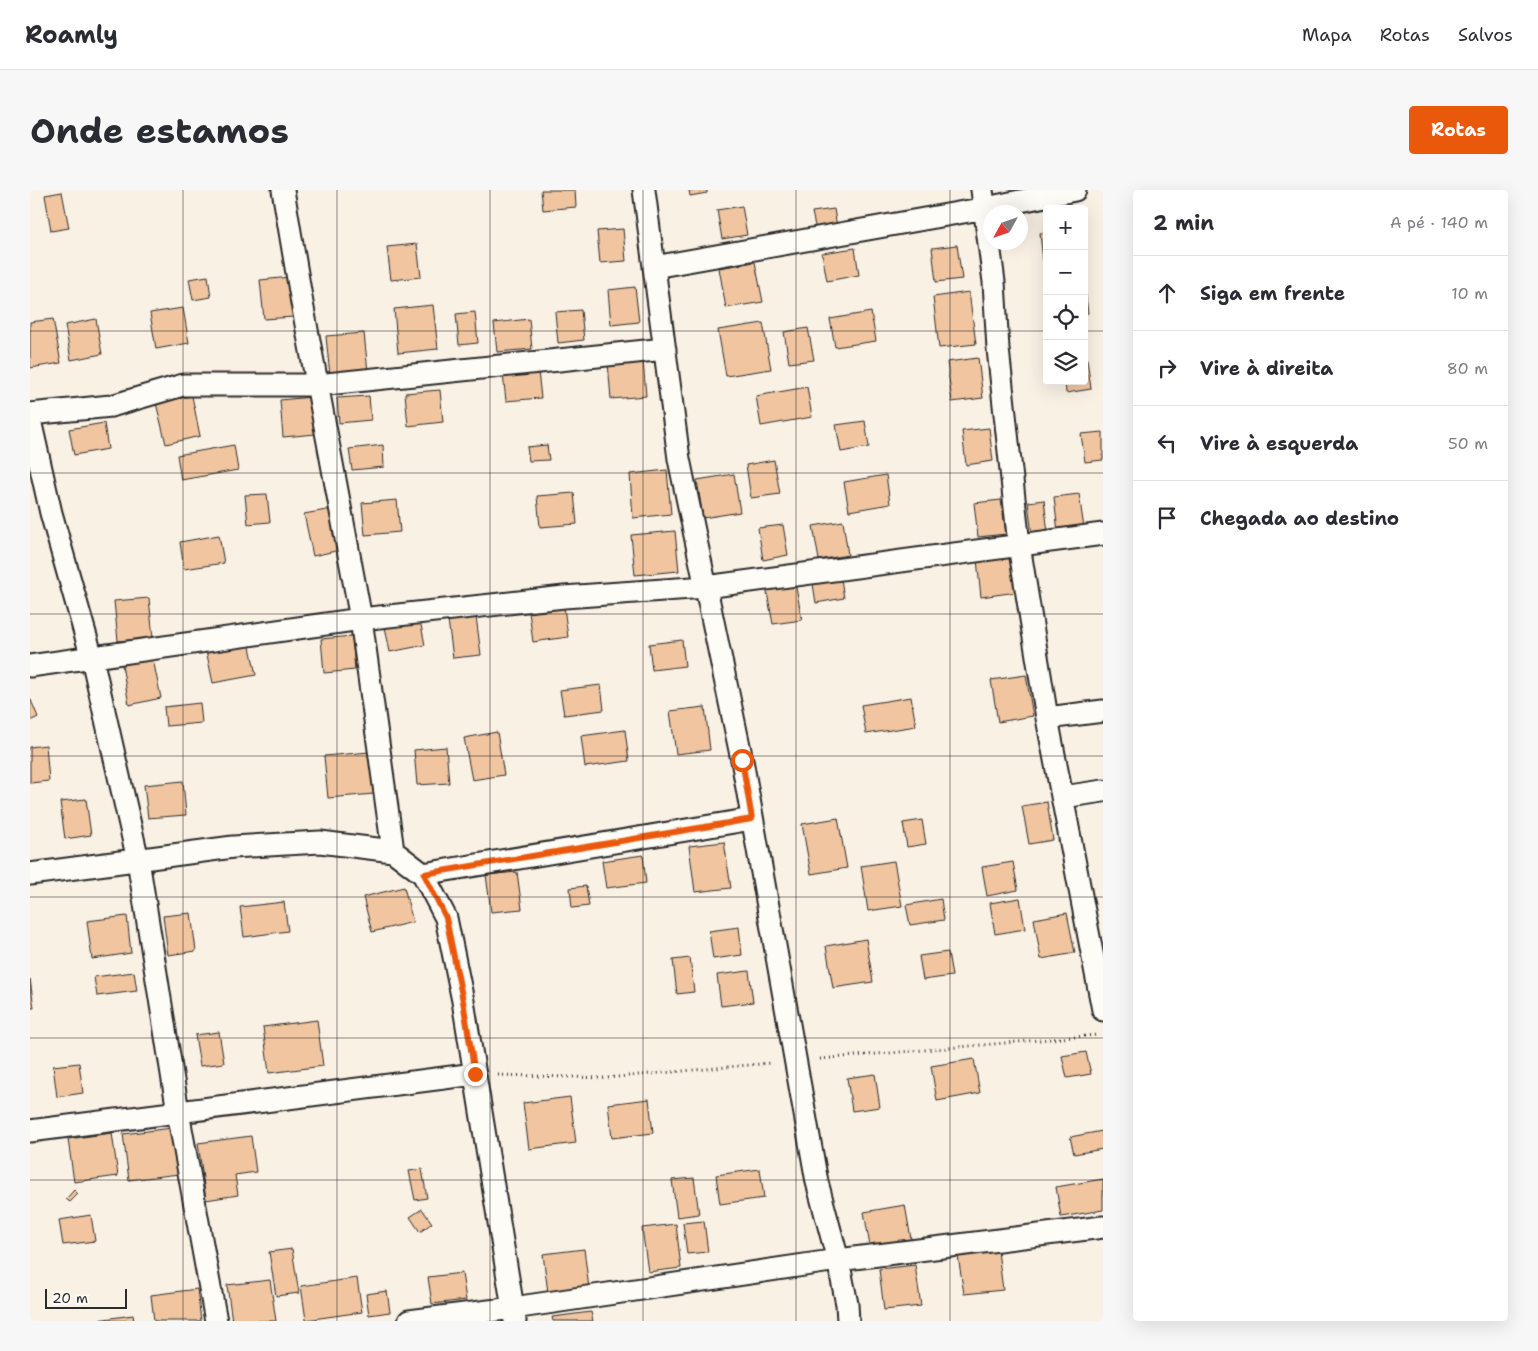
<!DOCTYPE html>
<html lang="pt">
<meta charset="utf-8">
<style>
body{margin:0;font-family:"Shantell Sans",sans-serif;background:#f7f7f7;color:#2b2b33}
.controls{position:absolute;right:15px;top:15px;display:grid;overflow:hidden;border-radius:5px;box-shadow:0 5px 20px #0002}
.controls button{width:45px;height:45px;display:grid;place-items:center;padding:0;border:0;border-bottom:1px solid #e1e1e2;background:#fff;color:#2b2b33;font:25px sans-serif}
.compass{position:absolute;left:953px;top:15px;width:45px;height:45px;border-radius:50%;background:#fff;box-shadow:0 5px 20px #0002;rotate:230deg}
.scale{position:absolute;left:15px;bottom:12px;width:82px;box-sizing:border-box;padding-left:5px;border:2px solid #2b2b2b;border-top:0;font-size:14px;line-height:18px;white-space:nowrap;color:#2b2b2b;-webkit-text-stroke:4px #fdfcf7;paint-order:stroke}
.stop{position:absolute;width:15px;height:15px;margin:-11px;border:4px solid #ea580c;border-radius:50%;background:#fff}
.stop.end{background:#ea580c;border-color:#fff;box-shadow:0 1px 5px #0008}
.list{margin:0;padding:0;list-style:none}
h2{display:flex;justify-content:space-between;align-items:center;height:65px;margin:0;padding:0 20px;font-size:21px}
h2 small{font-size:16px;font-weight:400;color:#7c7c81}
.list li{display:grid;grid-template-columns:32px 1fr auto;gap:15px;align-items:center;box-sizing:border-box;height:75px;padding:0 20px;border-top:1px solid #e1e1e2}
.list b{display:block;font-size:19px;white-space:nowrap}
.list em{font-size:16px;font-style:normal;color:#7c7c81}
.icon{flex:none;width:28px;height:28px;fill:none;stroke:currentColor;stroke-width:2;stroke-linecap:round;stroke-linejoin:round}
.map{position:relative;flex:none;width:1073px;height:1131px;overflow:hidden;border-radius:5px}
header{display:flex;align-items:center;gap:30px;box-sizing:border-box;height:70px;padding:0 25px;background:#fff;border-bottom:1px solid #e1e1e2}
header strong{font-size:24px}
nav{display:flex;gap:28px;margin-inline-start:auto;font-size:18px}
.intro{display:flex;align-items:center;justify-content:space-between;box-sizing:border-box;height:120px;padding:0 30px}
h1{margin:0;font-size:35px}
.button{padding:12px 22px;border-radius:5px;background:#ea580c;color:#fff;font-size:18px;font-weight:700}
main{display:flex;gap:30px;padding:0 30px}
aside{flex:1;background:#fff;border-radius:5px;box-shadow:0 5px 20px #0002}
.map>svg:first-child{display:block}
.building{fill:#f0c59f;stroke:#2b2b2b}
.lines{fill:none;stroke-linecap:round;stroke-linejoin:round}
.minor-casing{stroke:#2b2b2b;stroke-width:25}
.path{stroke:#2b2b2b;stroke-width:3;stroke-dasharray:1 4;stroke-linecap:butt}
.minor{stroke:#fdfcf7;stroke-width:21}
.route{stroke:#ea580c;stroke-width:6}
.grid{fill:none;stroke:#2b2b2b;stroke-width:1;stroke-opacity:0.55}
</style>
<header>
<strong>Roamly</strong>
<nav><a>Mapa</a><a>Rotas</a><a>Salvos</a></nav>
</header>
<div class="intro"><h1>Onde estamos</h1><a class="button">Rotas</a></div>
<main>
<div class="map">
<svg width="1073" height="1131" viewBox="0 0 1073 1131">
<rect width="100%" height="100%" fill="#faf1e5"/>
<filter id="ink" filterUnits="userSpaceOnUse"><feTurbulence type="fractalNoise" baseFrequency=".02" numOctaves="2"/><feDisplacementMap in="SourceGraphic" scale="10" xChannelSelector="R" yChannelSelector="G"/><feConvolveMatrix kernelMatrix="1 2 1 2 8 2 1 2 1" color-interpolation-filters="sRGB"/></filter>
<g filter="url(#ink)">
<!-- building -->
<path class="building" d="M 511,0 L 545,0 L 546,17 L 513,20 Z
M 659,0 L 677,0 L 677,3 L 660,6 Z
M 32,2 L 39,38 L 21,41 L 15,5 Z
M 712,16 L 717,45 L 692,49 L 687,20 Z
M 804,19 L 807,37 L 786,41 L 782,22 Z
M 593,39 L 596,71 L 570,73 L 567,41 Z
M 1017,42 L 1017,71 L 1013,71 L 1010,43 Z
M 387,54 L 391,87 L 361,90 L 357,57 Z
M 927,55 L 932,89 L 906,92 L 902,58 Z
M 825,58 L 829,85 L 797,91 L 792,63 Z
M 725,72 L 733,112 L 696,118 L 689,78 Z
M 178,86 L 181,107 L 163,110 L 159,89 Z
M 261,87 L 264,127 L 234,129 L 230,90 Z
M 1054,91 L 1058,123 L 1054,124 Z
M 605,97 L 609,132 L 581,135 L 578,100 Z
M 939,102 L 946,154 L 909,158 L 903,107 Z
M 403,115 L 408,159 L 368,163 L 364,119 Z
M 153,118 L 159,153 L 126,159 L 120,123 Z
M 551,120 L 554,150 L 528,153 L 525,122 Z
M 445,122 L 448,153 L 429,155 L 426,124 Z
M 841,122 L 846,151 L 805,157 L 800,129 Z
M 23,129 L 31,173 L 0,178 L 0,132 Z
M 66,129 L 72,164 L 41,170 L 35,135 Z
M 499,129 L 502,159 L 467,162 L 464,133 Z
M 733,133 L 741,179 L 696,186 L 688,140 Z
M 778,138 L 784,170 L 759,173 L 754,142 Z
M 334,143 L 338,182 L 300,186 L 296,146 Z
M 948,168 L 953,208 L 922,212 L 917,172 Z
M 1054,169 L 1057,169 L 1061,199 L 1036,203 L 1035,191 L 1054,191 Z
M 613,170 L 616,206 L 581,209 L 578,173 Z
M 508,181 L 511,208 L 476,211 L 473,184 Z
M 777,197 L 782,227 L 731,236 L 726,206 Z
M 410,200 L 413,232 L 378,236 L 375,203 Z
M 162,206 L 170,246 L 136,254 L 126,213 Z
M 339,206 L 341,230 L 309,233 L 307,208 Z
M 282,207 L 286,244 L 253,247 L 250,210 Z
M 835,231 L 839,257 L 811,262 L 806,235 Z
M 74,233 L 78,259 L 44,265 L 39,239 Z
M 959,238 L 963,271 L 936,275 L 932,241 Z
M 1073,242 L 1073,270 L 1055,272 L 1051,244 Z
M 204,255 L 208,280 L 151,290 L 147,265 Z
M 353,255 L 354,277 L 322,280 L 319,259 Z
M 517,255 L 519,270 L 499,271 L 497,257 Z
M 744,270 L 750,304 L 721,308 L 716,275 Z
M 637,280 L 641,324 L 603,328 L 600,284 Z
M 704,284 L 710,322 L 673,328 L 667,290 Z
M 856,285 L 860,314 L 819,321 L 814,292 Z
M 544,303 L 547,334 L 510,337 L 507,306 Z
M 237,304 L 240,332 L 218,334 L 215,305 Z
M 1049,304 L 1054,338 L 1028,342 L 1024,307 Z
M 367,310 L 370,342 L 335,345 L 332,313 Z
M 971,310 L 976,344 L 948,347 L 944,313 Z
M 1014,310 L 1018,343 L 1002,345 L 998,312 Z
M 302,319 L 310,360 L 283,366 L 274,324 Z
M 813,331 L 818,365 L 789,370 L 783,336 Z
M 753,335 L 758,365 L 733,370 L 728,338 Z
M 645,341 L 649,381 L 605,385 L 601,345 Z
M 189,345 L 194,373 L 154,379 L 150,352 Z
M 982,366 L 987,402 L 951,407 L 947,370 Z
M 811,389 L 814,408 L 786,413 L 783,394 Z
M 765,392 L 772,430 L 743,434 L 736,397 Z
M 119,408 L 123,448 L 88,451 L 84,411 Z
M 534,417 L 538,447 L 503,452 L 499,422 Z
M 446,426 L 451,465 L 423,468 L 418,430 Z
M 390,430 L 395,455 L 360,462 L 355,437 Z
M 322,446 L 325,480 L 294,483 L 291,449 Z
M 652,450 L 655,476 L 622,480 L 619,454 Z
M 219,452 L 226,485 L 183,493 L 176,460 Z
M 123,469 L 131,508 L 99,515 L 92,475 Z
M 996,485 L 1003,526 L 968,532 L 961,490 Z
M 571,495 L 574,520 L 534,525 L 530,500 Z
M 881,507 L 886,536 L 836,544 L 831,515 Z
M 0,508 L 8,527 L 0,531 Z
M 170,513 L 172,533 L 136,536 L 134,517 Z
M 675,517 L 680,560 L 646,564 L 640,521 Z
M 595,540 L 599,571 L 555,577 L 551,546 Z
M 467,542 L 474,585 L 442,590 L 434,548 Z
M 16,555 L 19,591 L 0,593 L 0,557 Z
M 416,557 L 419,593 L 387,595 L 384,560 Z
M 340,562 L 344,604 L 298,608 L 294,566 Z
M 153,591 L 156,625 L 118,628 L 114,595 Z
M 56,609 L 61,645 L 35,649 L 30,612 Z
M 1017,612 L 1023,650 L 999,654 L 992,616 Z
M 808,628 L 817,678 L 781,684 L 772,634 Z
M 892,630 L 896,654 L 877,657 L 873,633 Z
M 694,652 L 701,698 L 665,702 L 659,656 Z
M 613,665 L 616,693 L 576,698 L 572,671 Z
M 864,671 L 872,716 L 838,721 L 831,676 Z
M 983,672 L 988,700 L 957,706 L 952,677 Z
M 487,682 L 492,719 L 461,722 L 456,685 Z
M 556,696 L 559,716 L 542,718 L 540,698 Z
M 374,697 L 383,732 L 342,742 L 333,707 Z
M 990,708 L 995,739 L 965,744 L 960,713 Z
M 911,709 L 914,730 L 880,735 L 876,715 Z
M 254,712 L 258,741 L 214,747 L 210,717 Z
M 161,723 L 166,761 L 138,765 L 133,726 Z
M 1037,723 L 1045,763 L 1011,769 L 1004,729 Z
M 97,726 L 101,763 L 62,769 L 57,731 Z
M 709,737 L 712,765 L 683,769 L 679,741 Z
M 836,749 L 843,792 L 803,798 L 796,756 Z
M 918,762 L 922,786 L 893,790 L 889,766 Z
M 660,768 L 664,802 L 647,804 L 643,770 Z
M 719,781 L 723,812 L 691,816 L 687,785 Z
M 104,782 L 107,801 L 67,806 L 64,787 Z
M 0,789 L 4,818 L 0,818 Z
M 287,830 L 293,876 L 239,883 L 233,837 Z
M 189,842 L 194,873 L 170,876 L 165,845 Z
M 1056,862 L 1061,884 L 1037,888 L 1032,866 Z
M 944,869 L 950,903 L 907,911 L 901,876 Z
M 49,873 L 53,903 L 27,907 L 23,876 Z
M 845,884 L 850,917 L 822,921 L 817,888 Z
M 540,907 L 546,953 L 499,959 L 493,913 Z
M 619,909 L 623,943 L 582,948 L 578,914 Z
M 142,938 L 149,984 L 99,990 L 93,944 Z
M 1072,941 L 1073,959 L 1044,964 L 1040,947 Z
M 82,943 L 88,986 L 44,992 L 38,949 Z
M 221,946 L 226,982 L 205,985 L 208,1005 L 176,1010 L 168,953 Z
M 392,979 L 397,1008 L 385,1010 L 379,981 Z
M 730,979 L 734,1008 L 690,1014 L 686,985 Z
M 664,988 L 669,1024 L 647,1027 L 642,990 Z
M 1073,989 L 1073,1020 L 1031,1027 L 1026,997 Z
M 44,1000 L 48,1004 L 40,1012 L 36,1009 Z
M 875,1015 L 881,1049 L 840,1056 L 834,1022 Z
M 392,1019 L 402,1033 L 390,1042 L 380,1027 Z
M 61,1025 L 65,1051 L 33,1055 L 29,1030 Z
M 674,1031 L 678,1062 L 657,1064 L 653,1033 Z
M 646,1034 L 651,1078 L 618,1082 L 612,1038 Z
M 262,1059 L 269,1103 L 246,1106 L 239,1062 Z
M 554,1059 L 559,1098 L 518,1103 L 513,1064 Z
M 968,1061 L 973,1100 L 934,1104 L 928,1066 Z
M 885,1075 L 891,1116 L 854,1120 L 849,1079 Z
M 432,1083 L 436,1110 L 402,1114 L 398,1087 Z
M 327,1088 L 332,1122 L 276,1130 L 271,1096 Z
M 240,1090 L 246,1131 L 202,1131 L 197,1095 Z
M 167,1099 L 171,1131 L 124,1131 L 121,1105 Z
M 357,1101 L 360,1122 L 339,1125 L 336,1104 Z
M 561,1122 L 563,1131 L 523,1131 L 522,1127 Z
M 103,1125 L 104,1131 L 67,1130 Z"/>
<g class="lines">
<!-- minor casing -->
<g class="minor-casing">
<path id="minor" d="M 253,0 L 272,113 L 331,429 L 363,661
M 614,0 L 649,269 L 712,570 L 787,992 L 808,1070 L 817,1114 L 818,1131
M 952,0 L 964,92 L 968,159 L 989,355 L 1017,528 L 1073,820
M 624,77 L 956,18 L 1045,0
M 0,224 L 81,216 L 153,195 L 287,195 L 635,159
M 0,230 L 21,323 L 62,468 L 108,670 L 148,922 L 186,1131
M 0,476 L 331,429 L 534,407 L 676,397 L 1073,344
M 1017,528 L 1073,521
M 1033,607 L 1073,601
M 0,684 L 203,657 L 290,652 L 363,661 L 393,684 L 416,728 L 433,811 L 485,1131
M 393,684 L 722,629
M 0,941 L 445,884
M 379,1131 L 483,1118 L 808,1070 L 1073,1037"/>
</g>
<!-- path -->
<path class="path" d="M 790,869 L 1067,845
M 468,885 L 576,888 L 741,873"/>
<!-- minor -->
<use href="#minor" class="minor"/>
</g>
</g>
<g class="lines" filter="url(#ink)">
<!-- route -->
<path class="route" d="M 445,884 L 433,811 L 416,728 L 394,684 L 722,629 L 712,570"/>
</g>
<!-- grid -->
<path class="grid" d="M 153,0 L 153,1131M 307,0 L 307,1131M 460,0 L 460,1131M 613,0 L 613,1131M 766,0 L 766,1131M 920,0 L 920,1131M 0,141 L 1017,141M 1054,141 L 1073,141M 0,283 L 1073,283M 0,424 L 1073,424M 0,566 L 1073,566M 0,707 L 1073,707M 0,848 L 1073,848M 0,990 L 1073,990"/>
</svg>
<div class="controls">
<button>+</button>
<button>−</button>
<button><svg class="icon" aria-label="locate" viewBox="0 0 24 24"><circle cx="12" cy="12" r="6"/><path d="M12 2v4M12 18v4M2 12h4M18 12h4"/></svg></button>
<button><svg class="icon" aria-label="layers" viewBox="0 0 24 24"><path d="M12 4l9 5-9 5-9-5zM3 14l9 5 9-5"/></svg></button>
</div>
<svg class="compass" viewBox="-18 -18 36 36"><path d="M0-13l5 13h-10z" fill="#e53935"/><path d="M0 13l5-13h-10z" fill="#7c7c81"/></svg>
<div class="scale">20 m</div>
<div class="stop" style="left:712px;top:570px"></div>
<div class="stop end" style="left:445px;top:884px"></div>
</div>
<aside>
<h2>2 min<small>A pé · 140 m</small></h2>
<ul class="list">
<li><svg class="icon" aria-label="ahead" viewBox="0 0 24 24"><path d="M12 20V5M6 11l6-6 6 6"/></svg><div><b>Siga em frente</b></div><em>10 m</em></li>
<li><svg class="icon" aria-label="right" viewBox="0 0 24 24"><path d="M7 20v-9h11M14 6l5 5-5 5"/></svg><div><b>Vire à direita</b></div><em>80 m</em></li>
<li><svg class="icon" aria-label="left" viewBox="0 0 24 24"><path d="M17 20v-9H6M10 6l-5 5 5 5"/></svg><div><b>Vire à esquerda</b></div><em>50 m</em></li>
<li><svg class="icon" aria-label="arrive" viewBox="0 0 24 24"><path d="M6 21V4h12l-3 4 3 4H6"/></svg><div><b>Chegada ao destino</b></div></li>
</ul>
</aside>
</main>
